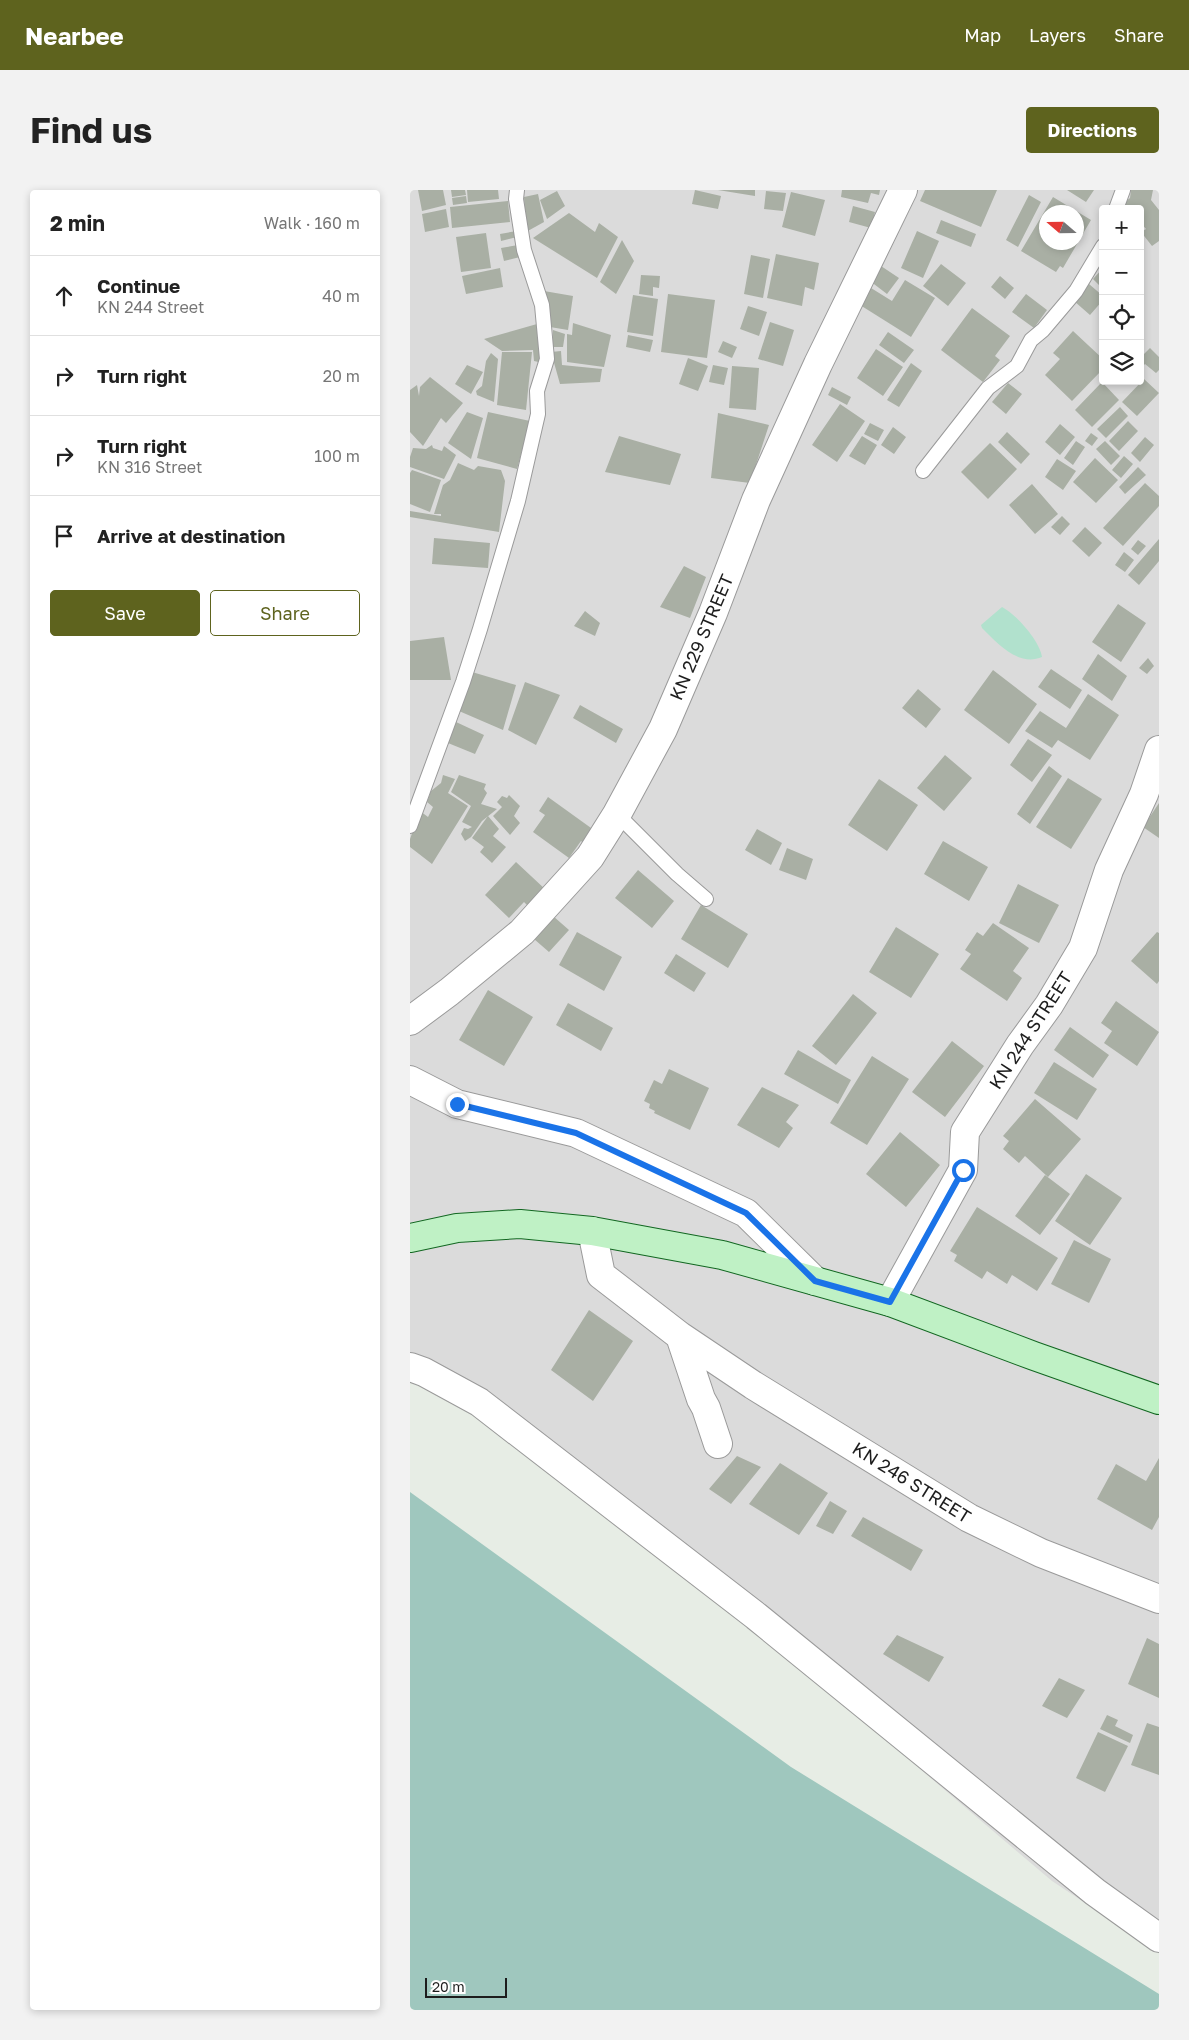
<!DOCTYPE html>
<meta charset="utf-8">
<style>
body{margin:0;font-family:"Golos Text",sans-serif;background:#f2f2f2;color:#222}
.controls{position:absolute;right:15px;top:15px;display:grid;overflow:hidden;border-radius:5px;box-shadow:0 2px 8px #0003}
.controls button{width:45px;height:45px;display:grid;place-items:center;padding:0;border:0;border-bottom:1px solid #e0e0e0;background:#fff;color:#222;font:25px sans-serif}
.compass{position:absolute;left:629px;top:15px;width:45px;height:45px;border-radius:50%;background:#fff;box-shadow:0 2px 8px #0003;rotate:290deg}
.scale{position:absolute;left:15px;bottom:12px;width:82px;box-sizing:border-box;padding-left:5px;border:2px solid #1d1d1d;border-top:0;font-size:14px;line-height:18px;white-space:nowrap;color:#1d1d1d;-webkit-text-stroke:4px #fff;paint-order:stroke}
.stop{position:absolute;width:15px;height:15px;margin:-11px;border:4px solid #1a73e8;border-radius:50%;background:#fff}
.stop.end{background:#1a73e8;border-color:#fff;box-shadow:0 1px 5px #0008}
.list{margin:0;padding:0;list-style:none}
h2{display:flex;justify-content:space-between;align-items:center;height:65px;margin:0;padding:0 20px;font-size:21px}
h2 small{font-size:16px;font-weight:400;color:#767676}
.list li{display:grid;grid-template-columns:32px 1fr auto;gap:15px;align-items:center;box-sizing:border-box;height:80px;padding:0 20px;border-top:1px solid #e0e0e0}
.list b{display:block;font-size:19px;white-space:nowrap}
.list p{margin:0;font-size:16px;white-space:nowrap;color:#767676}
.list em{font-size:16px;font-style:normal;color:#767676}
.actions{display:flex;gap:10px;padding:15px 20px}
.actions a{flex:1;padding:11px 0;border:1px solid #5e631e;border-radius:5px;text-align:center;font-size:18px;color:#5e631e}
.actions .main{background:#5e631e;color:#fff}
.icon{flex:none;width:28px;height:28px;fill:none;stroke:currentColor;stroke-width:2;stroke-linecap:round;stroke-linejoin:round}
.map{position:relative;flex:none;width:749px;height:1820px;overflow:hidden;border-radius:5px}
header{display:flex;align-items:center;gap:30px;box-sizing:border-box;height:70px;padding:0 25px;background:#5e631e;color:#fff}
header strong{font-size:24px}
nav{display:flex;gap:28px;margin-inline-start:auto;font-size:18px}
.intro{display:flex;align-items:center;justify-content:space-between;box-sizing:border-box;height:120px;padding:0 30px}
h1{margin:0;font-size:35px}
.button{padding:12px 22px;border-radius:5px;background:#5e631e;color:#fff;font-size:18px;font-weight:700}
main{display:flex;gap:30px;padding:0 30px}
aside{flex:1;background:#fff;border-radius:5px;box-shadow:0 2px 8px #0003}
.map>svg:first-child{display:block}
.residential{fill:#dbdbdb;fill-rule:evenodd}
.grass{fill:#b1e1cd}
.forest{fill:#9fc7be}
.building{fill:#a9afa4;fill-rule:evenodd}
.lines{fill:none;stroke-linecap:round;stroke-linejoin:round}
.service-casing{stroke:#9a9a9a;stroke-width:16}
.minor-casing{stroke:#9a9a9a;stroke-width:30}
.secondary-casing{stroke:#126721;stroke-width:30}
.service{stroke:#fff;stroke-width:14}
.minor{stroke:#fff;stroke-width:28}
.secondary{stroke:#bff1c5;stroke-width:28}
.route{stroke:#1a73e8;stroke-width:6}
.labels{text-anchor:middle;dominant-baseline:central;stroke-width:5;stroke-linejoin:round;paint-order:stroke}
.street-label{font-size:18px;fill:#1d1d1d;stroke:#fff}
</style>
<header>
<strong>Nearbee</strong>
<nav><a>Map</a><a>Layers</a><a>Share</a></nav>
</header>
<div class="intro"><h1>Find us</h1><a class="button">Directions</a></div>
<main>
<aside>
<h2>2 min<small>Walk · 160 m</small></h2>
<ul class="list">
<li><svg class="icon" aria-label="ahead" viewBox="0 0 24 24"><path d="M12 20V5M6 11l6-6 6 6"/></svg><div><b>Continue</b><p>KN 244 Street</p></div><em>40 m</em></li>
<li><svg class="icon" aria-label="right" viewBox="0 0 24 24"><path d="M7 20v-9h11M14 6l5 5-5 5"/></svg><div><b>Turn right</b></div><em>20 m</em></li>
<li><svg class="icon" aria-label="right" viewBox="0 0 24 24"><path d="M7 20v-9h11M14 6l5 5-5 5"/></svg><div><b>Turn right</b><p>KN 316 Street</p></div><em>100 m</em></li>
<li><svg class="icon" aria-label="arrive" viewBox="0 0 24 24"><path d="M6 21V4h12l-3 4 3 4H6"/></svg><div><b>Arrive at destination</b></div></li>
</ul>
<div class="actions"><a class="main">Save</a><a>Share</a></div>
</aside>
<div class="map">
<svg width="749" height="1820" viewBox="0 0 749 1820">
<rect width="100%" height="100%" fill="#e7ede5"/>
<!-- residential -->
<path class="residential" d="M 0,0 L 749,0 L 749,1762 L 642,1691 L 244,1353 L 73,1226 L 0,1186 ZM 693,19 L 730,19 L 730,191 L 693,191 ZM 636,22 L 666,22 L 666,52 L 636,52 Z"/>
<!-- grass -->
<path class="grass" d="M 592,417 C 606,424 630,451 632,467 C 609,477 588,454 572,438 L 571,435 Z"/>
<!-- forest -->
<path class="forest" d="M 0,1302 L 381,1577 L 749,1804 L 749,1820 L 0,1820 Z"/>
<!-- building -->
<path class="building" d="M 8,0 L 33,0 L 36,15 L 12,21 Z
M 41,0 L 55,0 L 56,5 L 42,7 Z
M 57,0 L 88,0 L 89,9 L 58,12 Z
M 285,0 L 311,6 L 308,19 L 282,14 Z
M 308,0 L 345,0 L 345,6 Z
M 432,0 L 470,0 L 469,5 L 461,3 L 458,13 L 431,7 Z
M 515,0 L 587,0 L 571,37 L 510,11 Z
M 657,0 L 684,0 L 676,12 Z
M 721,0 L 743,0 L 741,10 L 749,20 L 749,51 L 742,56 L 731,42 L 736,39 L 730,32 L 730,19 L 719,19 L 714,13 L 720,8 Z
M 147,1 L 155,16 L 137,29 L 130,10 Z
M 356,1 L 376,3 L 373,21 L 354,19 Z
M 381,2 L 415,10 L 405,46 L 372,37 Z
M 128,4 L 134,32 L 116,42 L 114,7 Z
M 619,5 L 631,12 L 608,57 L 596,50 Z
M 56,6 L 57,13 L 43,15 L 42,8 Z
M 643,7 L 681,30 L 653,78 L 650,76 L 646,82 L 611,61 ZM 636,22 L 666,22 L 666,52 L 636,52 Z
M 98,11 L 100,32 L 42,38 L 40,17 Z
M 443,16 L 465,22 L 461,38 L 439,32 Z
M 36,19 L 39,37 L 15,42 L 12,24 Z
M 159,23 L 185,42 L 189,33 L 208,47 L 187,88 L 123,48 Z
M 531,30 L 566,44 L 561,57 L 526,43 Z
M 106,41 L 107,47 L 91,51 L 90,44 Z
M 507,41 L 529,51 L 513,88 L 491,78 Z
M 76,43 L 81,78 L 51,82 L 46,47 Z
M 212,50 L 224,71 L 206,104 L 190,92 Z
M 108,55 L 110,67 L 94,71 L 91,58 Z
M 366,64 L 409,73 L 404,100 L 395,97 L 392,116 L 357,108 Z
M 341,65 L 360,69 L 353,108 L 334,104 Z
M 531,74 L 556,93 L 538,116 L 513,96 Z
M 471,76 L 489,88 L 477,104 L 460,91 Z
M 90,78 L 93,97 L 56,104 L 52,86 Z
M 693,78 L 693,99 L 683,89 Z
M 231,85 L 250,86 L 249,98 L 243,97 L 243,106 L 229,104 Z
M 590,86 L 604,98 L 595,109 L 581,97 Z
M 495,90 L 525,108 L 501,147 L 450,115 L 461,98 L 482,111 Z
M 679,94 L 693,106 L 693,110 L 680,125 L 664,111 Z
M 134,101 L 163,106 L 158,140 L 140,137 Z
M 258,104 L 305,110 L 297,168 L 251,162 Z
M 616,104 L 637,120 L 624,138 L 602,122 Z
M 223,105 L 248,109 L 243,146 L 217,142 Z
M 338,116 L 357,122 L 349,146 L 330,139 Z
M 562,118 L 600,146 L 585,166 L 590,170 L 573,192 L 531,160 Z
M 360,132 L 384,140 L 373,176 L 348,169 Z
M 163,133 L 201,145 L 194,177 L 157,172 L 157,144 L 162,145 Z
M 127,134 L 133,173 L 124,171 L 123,160 L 92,161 L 74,149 Z
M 143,140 L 155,144 L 153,157 L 143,157 Z
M 663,141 L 693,169 L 693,179 L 662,211 L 635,185 L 650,169 L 643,163 Z
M 478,142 L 504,160 L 494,173 L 469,155 Z
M 218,145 L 243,150 L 240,162 L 216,157 Z
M 313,151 L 327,157 L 322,168 L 308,162 Z
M 740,158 L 749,167 L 749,180 L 746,183 L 735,174 L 730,179 L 730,168 Z
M 466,159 L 493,177 L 473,206 L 447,188 Z
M 151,161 L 152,175 L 192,179 L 190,192 L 150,194 L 141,162 Z
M 92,162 L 122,162 L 116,220 L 87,215 Z
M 81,163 L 88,169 L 84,212 L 67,205 L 66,201 L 72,196 L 76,171 Z
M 278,168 L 298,176 L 288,201 L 269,194 Z
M 501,173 L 512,181 L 489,217 L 477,210 Z
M 57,175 L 73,182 L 61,204 L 45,194 Z
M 303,175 L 318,178 L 314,195 L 299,192 Z
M 322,176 L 349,178 L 346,220 L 319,218 Z
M 20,187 L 53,213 L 36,233 L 31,228 L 13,256 L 0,242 L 0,200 L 7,195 L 9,206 L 10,197 Z
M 734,189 L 749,203 L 727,226 L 712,212 Z
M 692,192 L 709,210 L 682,237 L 665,220 Z
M 598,193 L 612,204 L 596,224 L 582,212 Z
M 422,197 L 441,207 L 437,215 L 418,205 Z
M 430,214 L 455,231 L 427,272 L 402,255 Z
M 710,217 L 718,226 L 696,248 L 687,239 Z
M 57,222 L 73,228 L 61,269 L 38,253 Z
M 78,222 L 120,231 L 107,279 L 67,268 Z
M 308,223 L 359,235 L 340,293 L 301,288 Z
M 718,231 L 728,241 L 709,261 L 699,251 Z
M 460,233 L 474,240 L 468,251 L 454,244 Z
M 650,234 L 665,247 L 650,265 L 635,252 Z
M 483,237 L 496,247 L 484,264 L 471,255 Z
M 597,242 L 620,264 L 611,274 L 588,252 Z
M 681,243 L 688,248 L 682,256 L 675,251 Z
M 209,246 L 271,264 L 260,295 L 195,282 Z
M 452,246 L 467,255 L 455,275 L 439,266 Z
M 735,247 L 744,255 L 730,272 L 721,263 Z
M 666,251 L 675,257 L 663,275 L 654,268 Z
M 695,251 L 710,266 L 701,275 L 686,259 Z
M 580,253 L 607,279 L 578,309 L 551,282 Z
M 22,255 L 23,258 L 32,261 L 34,256 L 46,265 L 34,289 L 0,277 L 0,267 L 3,258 L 16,259 Z
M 714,266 L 723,274 L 711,288 L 702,280 Z
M 685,268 L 708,290 L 686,313 L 663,292 Z
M 647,269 L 666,281 L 653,300 L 635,287 Z
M 48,273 L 64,280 L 68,276 L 91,280 L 95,291 L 89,342 L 0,327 L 0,321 L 31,326 L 31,324 L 24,324 L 33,295 L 40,290 Z
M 728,277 L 736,285 L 715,304 L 709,297 Z
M 2,280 L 31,290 L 20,322 L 0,314 L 0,283 Z
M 735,293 L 749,306 L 749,316 L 713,356 L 693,338 Z
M 622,294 L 648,324 L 625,344 L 599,315 Z
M 652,326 L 660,334 L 650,345 L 641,337 Z
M 675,337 L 692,353 L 679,367 L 662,351 Z
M 24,348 L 80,353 L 78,378 L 22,374 Z
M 749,349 L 749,371 L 729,395 L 718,385 Z
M 728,350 L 736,356 L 728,365 L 721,359 Z
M 714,362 L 724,370 L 715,382 L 705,375 Z
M 274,376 L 296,387 L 280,428 L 250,417 Z
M 708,414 L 736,433 L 711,472 L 682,452 Z
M 175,421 L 190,433 L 185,446 L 164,436 Z
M 34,447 L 41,490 L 0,490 L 0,451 Z
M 688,464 L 717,486 L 702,511 L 672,489 Z
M 738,468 L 744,476 L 737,484 L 729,478 Z
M 641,479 L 672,500 L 660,519 L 628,497 Z
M 583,480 L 627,514 L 599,554 L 554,520 Z
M 62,482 L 106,495 L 93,540 L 49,521 Z
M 115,492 L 150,505 L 126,555 L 98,540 Z
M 508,499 L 531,519 L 516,538 L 492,518 Z
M 678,504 L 709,525 L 680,570 L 648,550 L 642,558 L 615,541 L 630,521 L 656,538 Z
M 170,515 L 213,539 L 206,553 L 163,528 Z
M 46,532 L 74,545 L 65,564 L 38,553 Z
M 618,549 L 642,565 L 622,592 L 600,575 Z
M 535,565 L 562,588 L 534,621 L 507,598 Z
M 639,576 L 652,586 L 620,634 L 607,624 Z
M 33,585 L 45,589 L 38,603 L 58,616 L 22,674 L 0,657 L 0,649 L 10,621 L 18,627 L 23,617 L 17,612 L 21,601 L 31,593 Z
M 49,585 L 76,594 L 74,599 L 77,603 L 71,614 L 87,619 L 72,631 L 61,647 L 55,651 L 51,644 L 54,638 L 58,639 L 62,637 L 52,632 L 61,616 L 41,602 Z
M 658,588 L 692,609 L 661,659 L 626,637 Z
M 469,589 L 508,615 L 477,661 L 438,635 Z
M 99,605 L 110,616 L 104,626 L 110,633 L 100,645 L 83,626 L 92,617 L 87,612 L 92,606 L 97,608 Z
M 138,607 L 188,643 L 178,657 L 171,651 L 159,668 L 123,642 L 135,625 L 129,621 Z
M 749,613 L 749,648 L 733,637 Z
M 78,626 L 89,639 L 83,646 L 96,657 L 82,673 L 70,662 L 74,657 L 62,648 Z
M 347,639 L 372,653 L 361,675 L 335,660 Z
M 533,651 L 578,677 L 559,711 L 514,684 Z
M 377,658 L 403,669 L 396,690 L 369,680 Z
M 106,672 L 136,700 L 120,718 L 114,712 L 99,728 L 75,705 Z
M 228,680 L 264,711 L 242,738 L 205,708 Z
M 608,694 L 649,715 L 629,753 L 589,733 Z
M 291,715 L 338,744 L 318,778 L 271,749 Z
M 143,726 L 159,740 L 139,762 L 124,749 Z
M 583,733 L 619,758 L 603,781 L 612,788 L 597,811 L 550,779 L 561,764 L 555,760 L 567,742 L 573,746 Z
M 486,737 L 529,764 L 501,808 L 459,782 Z
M 167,742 L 212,767 L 194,801 L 149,775 Z
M 747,742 L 749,743 L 749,791 L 747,794 L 721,771 Z
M 266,764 L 296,783 L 284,802 L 254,783 Z
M 78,800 L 123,827 L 94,876 L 49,850 Z
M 443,804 L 467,823 L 426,875 L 402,856 Z
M 706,811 L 749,842 L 727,876 L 694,853 L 702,841 L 691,833 Z
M 158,813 L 203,838 L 191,861 L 146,835 Z
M 660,837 L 699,865 L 683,888 L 644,860 Z
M 542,851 L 574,876 L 535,927 L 502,902 Z
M 388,860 L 441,890 L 428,914 L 374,884 Z
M 462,866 L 499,889 L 457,955 L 420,933 Z
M 644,872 L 687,899 L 667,930 L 624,903 Z
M 259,879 L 299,898 L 280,940 L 244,923 L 245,921 L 239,918 L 240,914 L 234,911 L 244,890 L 252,894 Z
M 352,897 L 389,915 L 376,932 L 383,938 L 369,958 L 327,935 Z
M 625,909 L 671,949 L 638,987 L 615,966 L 609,973 L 593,959 L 599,951 L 593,946 Z
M 490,942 L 530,975 L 496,1017 L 456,984 Z
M 676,984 L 712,1008 L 680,1055 L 645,1031 Z
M 635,985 L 660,1004 L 630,1045 L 605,1026 Z
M 567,1017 L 648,1068 L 627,1101 L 602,1085 L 597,1094 L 577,1081 L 572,1089 L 544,1071 L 547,1065 L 540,1061 Z
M 664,1050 L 701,1069 L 679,1113 L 641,1094 Z
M 179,1120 L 223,1151 L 183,1211 L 141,1180 Z
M 327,1266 L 351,1277 L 321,1314 L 299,1299 Z
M 749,1268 L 749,1327 L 742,1340 L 687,1309 L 706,1274 L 736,1291 Z
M 370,1273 L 418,1303 L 389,1345 L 339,1314 Z
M 420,1311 L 437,1321 L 423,1344 L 406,1336 Z
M 453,1327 L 513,1360 L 501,1381 L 441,1346 Z
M 487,1445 L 534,1467 L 519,1492 L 473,1464 Z
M 737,1448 L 749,1454 L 749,1508 L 718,1494 Z
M 649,1488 L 675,1500 L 657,1528 L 632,1516 Z
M 697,1525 L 708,1530 L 705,1536 L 723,1545 L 720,1553 L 690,1539 Z
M 737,1533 L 749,1537 L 749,1585 L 721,1575 Z
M 688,1542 L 718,1556 L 695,1602 L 666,1588 Z"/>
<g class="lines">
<!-- service casing -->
<g class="service-casing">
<path id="service" d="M 706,19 L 713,0
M 513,281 L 578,198 L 607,176 L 621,150 L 633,140 L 666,101 L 693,56
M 207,624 L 267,684 L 296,709
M 0,636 L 53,492 L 70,439 L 108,311 L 128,224 L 127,201 L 137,169 L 132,115 L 114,60 L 106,9 L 107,0"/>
</g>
<!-- minor casing -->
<g class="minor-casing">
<path id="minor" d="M 0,831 L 39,802 L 112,742 L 180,667 L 207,624 L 253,539 L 303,423 L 346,310 L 408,174 L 493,0
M 0,890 L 47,914 L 166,943 L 336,1023 L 405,1091
M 182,1041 L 191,1085 L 270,1146 L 291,1209 L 296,1218 L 308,1254
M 480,1112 L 553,980 L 555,942 L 610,855 L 639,815 L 673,758 L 699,680 L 734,604 L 749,560
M 270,1146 L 343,1195 L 559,1328 L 631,1363 L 749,1409
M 0,1177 L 14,1182 L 69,1212 L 346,1426 L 685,1702 L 749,1748"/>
</g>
<!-- secondary casing -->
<g class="secondary-casing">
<path id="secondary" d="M 0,1048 L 47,1038 L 110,1034 L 182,1041 L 312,1065 L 480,1112 L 624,1166 L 749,1210"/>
</g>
<!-- service -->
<use href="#service" class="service"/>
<!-- minor -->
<use href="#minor" class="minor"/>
<!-- secondary -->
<use href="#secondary" class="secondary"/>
</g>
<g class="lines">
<!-- route -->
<path class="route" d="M 47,914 L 166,943 L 336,1023 L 405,1091 L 480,1112 L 553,980"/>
</g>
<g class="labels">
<!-- street labels -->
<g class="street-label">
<text transform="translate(291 447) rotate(-67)">KN 229 STREET</text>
<text transform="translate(620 840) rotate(-57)">KN 244 STREET</text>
<text transform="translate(502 1292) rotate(32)">KN 246 STREET</text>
</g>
</g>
</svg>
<div class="controls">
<button>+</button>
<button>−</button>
<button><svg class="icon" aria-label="locate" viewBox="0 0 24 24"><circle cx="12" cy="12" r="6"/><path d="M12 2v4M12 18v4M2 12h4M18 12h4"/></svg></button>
<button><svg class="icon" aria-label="layers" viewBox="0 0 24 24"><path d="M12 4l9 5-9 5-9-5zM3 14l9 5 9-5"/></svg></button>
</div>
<svg class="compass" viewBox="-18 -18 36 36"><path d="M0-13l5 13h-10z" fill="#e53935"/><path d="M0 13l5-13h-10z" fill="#767676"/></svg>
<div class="scale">20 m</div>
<div class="stop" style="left:553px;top:980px"></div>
<div class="stop end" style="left:47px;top:914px"></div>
</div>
</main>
